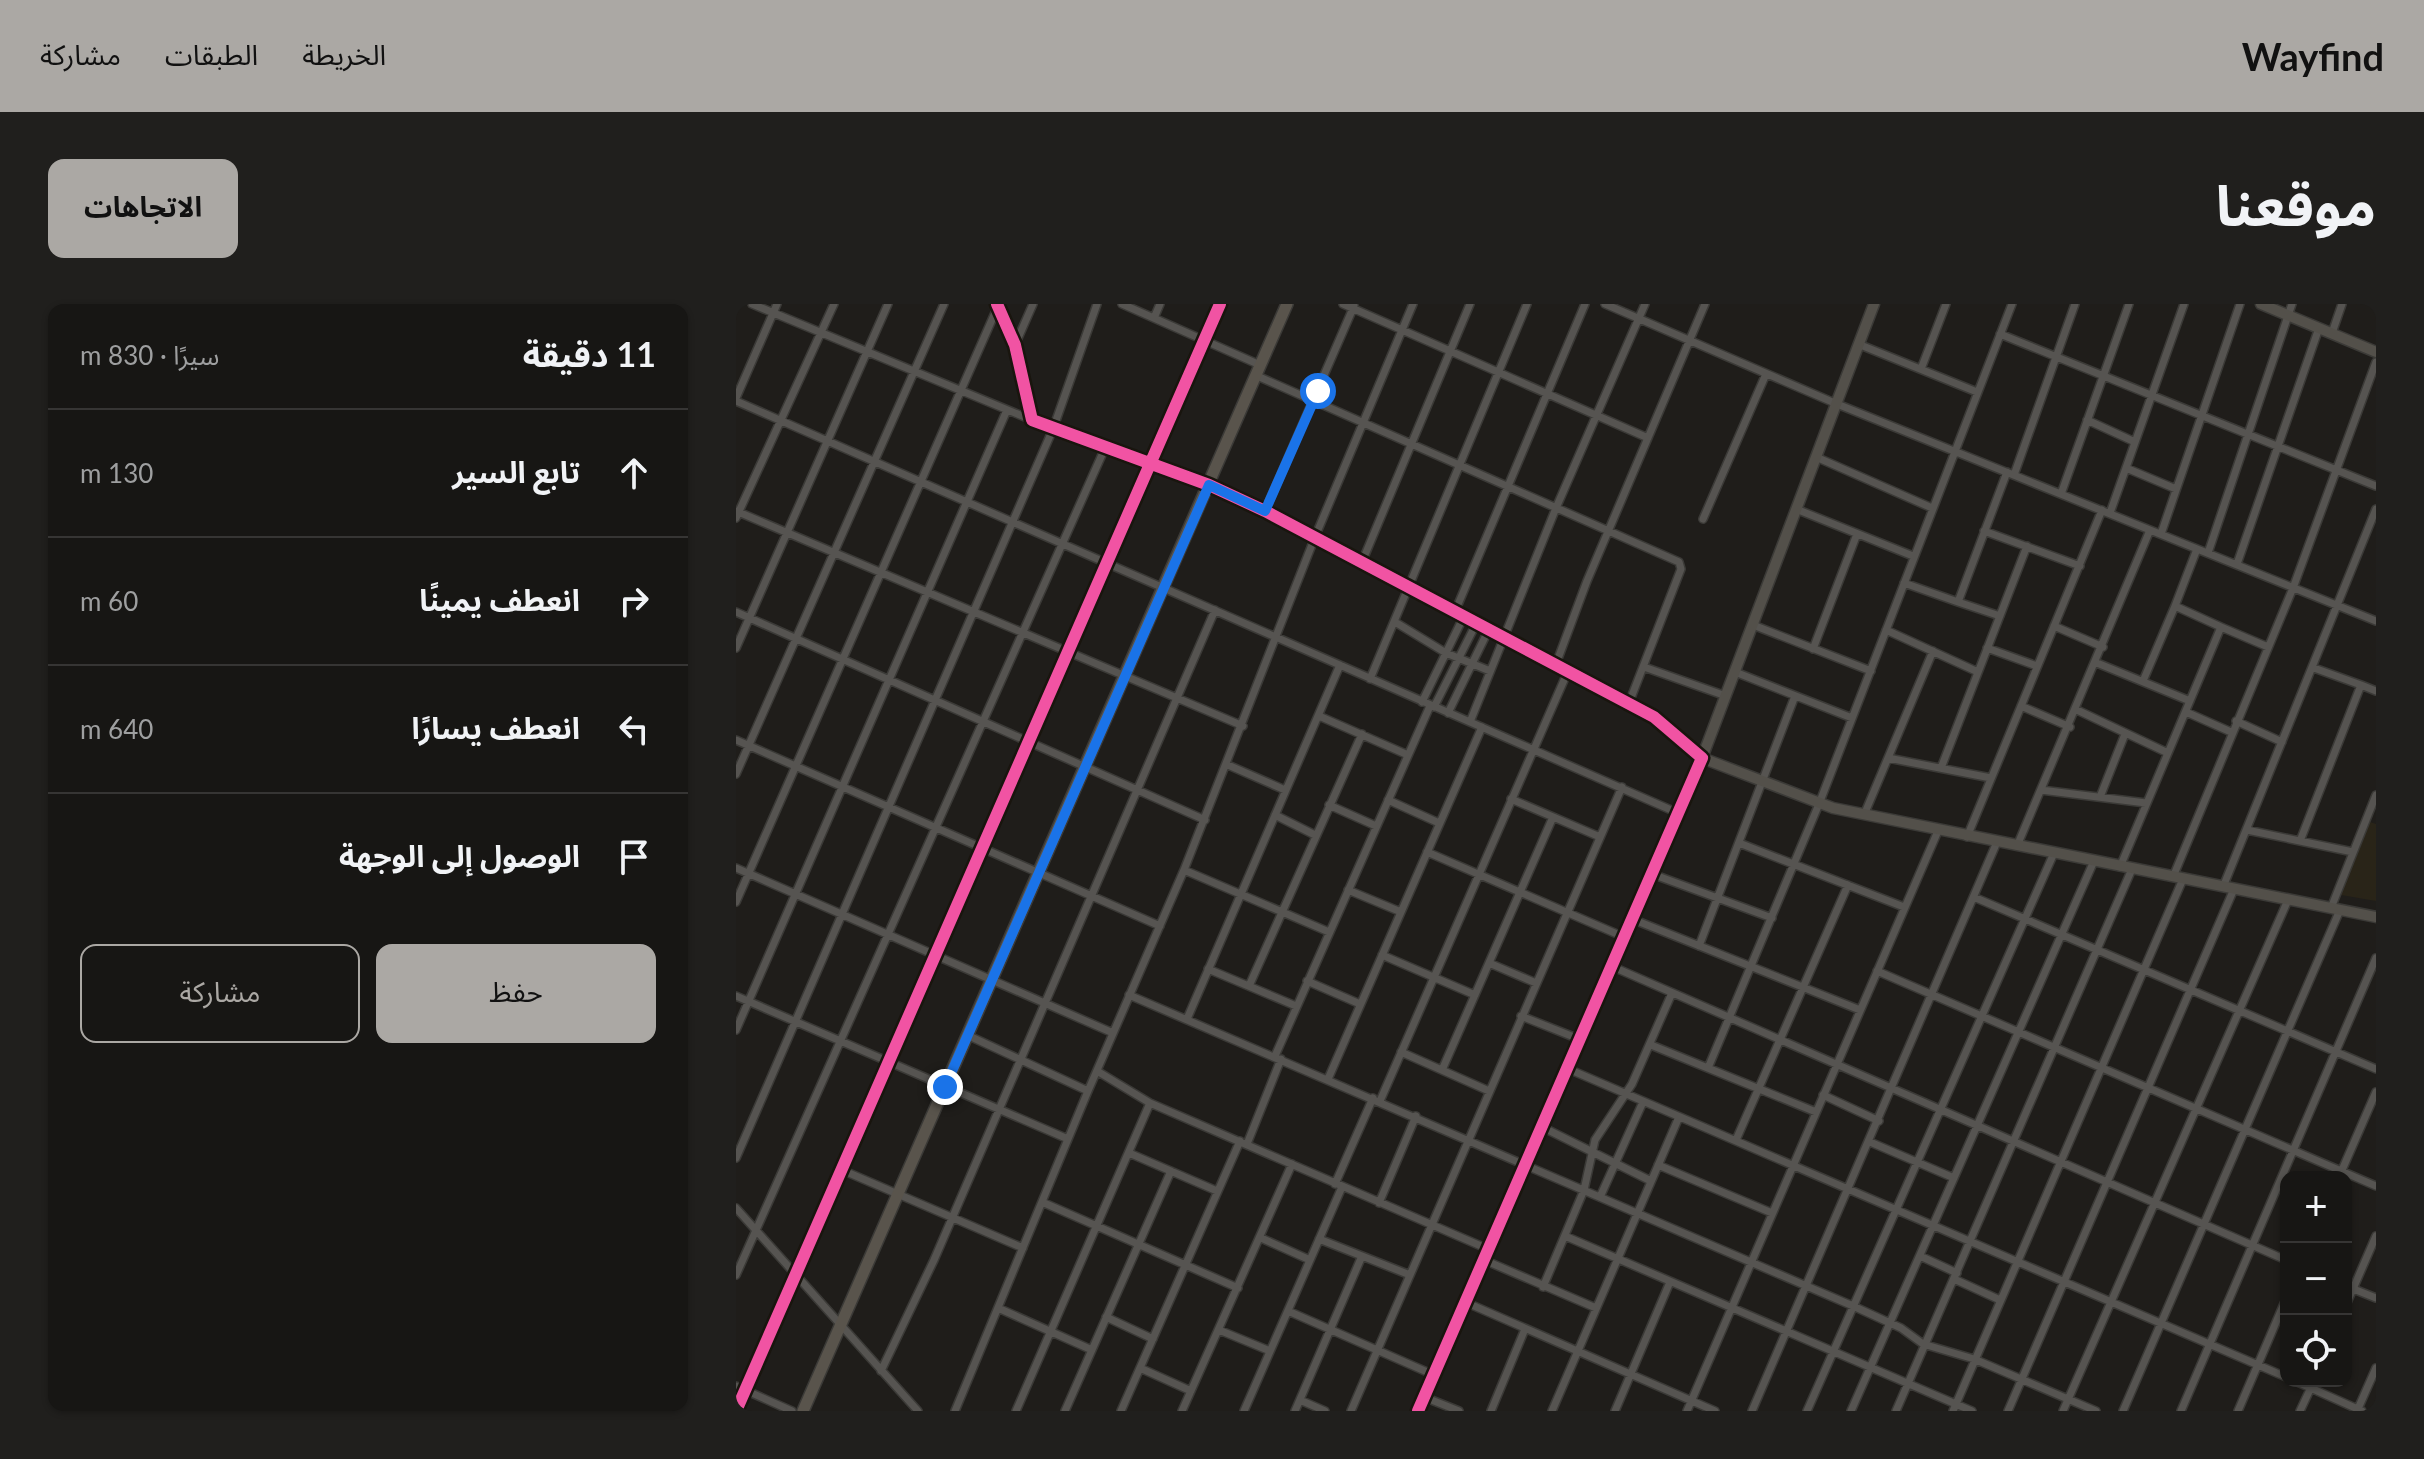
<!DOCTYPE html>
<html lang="ar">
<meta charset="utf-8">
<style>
body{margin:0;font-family:Lato,"Noto Sans Arabic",sans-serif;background:#201f1d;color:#f1f3f6;direction:rtl}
.controls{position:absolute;right:24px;bottom:24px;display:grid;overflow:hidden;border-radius:16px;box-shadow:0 2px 6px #0004}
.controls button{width:72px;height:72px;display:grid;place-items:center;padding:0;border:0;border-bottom:2px solid #363534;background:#171614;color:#f1f3f6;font:40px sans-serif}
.stop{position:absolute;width:24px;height:24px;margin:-18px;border:6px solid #1a73e8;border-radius:50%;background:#fff}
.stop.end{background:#1a73e8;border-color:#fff;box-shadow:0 2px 8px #0008}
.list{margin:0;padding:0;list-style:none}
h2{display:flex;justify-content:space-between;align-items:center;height:104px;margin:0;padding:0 32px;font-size:34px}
h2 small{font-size:26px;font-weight:400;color:#9e9fa0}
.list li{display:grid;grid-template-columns:52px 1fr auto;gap:24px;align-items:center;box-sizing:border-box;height:128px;padding:0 32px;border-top:2px solid #363534}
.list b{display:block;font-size:30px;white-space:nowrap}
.list em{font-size:26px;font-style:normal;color:#9e9fa0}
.actions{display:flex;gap:16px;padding:24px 32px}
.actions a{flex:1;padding:18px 0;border:2px solid #aba8a4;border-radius:16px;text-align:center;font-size:28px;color:#aba8a4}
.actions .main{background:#aba8a4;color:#111}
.icon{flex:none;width:44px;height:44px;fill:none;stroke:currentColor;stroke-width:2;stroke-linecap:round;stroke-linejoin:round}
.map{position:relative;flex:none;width:1640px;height:1107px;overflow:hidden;direction:ltr;border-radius:16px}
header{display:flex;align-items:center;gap:48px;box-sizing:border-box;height:112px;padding:0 40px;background:#aba8a4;color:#111}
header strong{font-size:38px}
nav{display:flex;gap:44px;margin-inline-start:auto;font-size:28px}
.intro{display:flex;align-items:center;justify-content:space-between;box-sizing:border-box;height:192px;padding:0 48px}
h1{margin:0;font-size:56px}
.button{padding:20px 36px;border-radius:16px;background:#aba8a4;color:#111;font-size:28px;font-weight:700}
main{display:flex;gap:48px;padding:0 48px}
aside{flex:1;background:#171614;border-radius:16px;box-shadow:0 2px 6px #0004}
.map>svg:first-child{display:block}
.built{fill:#292418}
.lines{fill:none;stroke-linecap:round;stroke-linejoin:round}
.street-casing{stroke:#3b3a37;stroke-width:10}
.secondary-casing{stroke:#3b3a37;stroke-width:13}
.primary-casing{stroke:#3b3a37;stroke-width:14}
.street{stroke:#565451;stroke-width:7}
.secondary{stroke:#53504a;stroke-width:10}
.primary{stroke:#59544c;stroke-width:11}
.cycleway-casing{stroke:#19150e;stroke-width:17}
.cycleway{stroke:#f153a3;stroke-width:12}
.route{stroke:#1a73e8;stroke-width:10}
</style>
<header>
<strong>Wayfind</strong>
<nav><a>الخريطة</a><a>الطبقات</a><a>مشاركة</a></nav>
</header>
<div class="intro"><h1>موقعنا</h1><a class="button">الاتجاهات</a></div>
<main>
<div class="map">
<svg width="1640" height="1107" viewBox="0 0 1640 1107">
<rect width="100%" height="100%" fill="#1f1d1a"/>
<!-- built -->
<path class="built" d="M 1634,518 L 1640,520 L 1640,597 L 1605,591 Z"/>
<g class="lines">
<!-- street casing -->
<g class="street-casing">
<path id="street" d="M 16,0 L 296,116
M 261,0 L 279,41 L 296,116 L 473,181 L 529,207 L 918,413 L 966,454 L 682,1107
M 386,0 L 524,61
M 607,0 L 912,134
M 869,0 L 1101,100 L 1640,317
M 418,14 L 424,0
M 1596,29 L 1606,0
M 1264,30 L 1640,182
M 1122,40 L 1241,88
M 279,41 L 297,0
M 1185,65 L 1210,0
M 519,71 L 943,258 L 945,265 L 893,399
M 0,94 L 41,0
M 0,97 L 942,509
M 1351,116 L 1399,138
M 1080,153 L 1196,204
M 1390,164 L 1440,185
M 1278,171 L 1339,0
M 1325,190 L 1393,0
M 1060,205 L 1177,252
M 0,207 L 507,422
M 529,207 L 618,2
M 1374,209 L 1448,0
M 0,214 L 98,0
M 967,215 L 1030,70
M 1248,227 L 1344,262
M 1425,230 L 1504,0
M 1472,249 L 1556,0
M 626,258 L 734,0
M 1501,260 L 1583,24
M 1168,279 L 1222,298 L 1271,168
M 1222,298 L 1264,312
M 0,308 L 469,516
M 718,310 L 849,0
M 659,318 L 710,349 L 754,367
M 1017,321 L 1135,367
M 1318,322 L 1367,343
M 1485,323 L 1532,343
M 1150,326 L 1242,368
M 0,344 L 152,0
M 1251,344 L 1301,362
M 1077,345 L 1121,230
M 1361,359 L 1454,397
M 820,360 L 851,277 L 969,0
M 908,363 L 990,392
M 1578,364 L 1625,381
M 999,368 L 1116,414
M 634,375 L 791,0
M 1407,377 L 1439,302
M 686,398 L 727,314
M 1285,402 L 1334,423
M 698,403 L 740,320
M 1341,406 L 1432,449 L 1384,563
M 1450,408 L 1495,428
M 712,409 L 752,327
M 583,412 L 672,451
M 1500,417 L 1546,438
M 734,418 L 820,204 L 909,0
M 0,436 L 424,622
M 1432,449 L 1485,323 L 1439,302 L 1461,245
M 1152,454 L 1255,474
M 492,461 L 549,486
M 1205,464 L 1291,242
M 0,470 L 208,0
M 1305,486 L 1410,499
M 1364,493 L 1389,430
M 775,495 L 864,533
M 652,496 L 703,519
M 593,501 L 640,522
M 539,511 L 579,531
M 1128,511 L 1197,347
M 1511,526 L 1617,548
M 1231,533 L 1366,206
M 1564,537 L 1625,381 L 1640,387
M 1003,539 L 1168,603
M 1281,542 L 1414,226
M 691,548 L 888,633
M 0,564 L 377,729
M 448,566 L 593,628
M 916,570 L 1036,614
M 1437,573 L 1557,284 L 1640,58
M 1487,583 L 1640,205
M 612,586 L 665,608
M 1240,594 L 1640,765
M 0,598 L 262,2
M 1595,604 L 1640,491
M 896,615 L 1124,706
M 963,642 L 1059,392
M 646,651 L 739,691
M 753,659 L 800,679
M 875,662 L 1550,956
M 472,665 L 560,702
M 1141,667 L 1640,882
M 571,677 L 624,700
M 513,682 L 626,430
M 393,691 L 1117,1002 L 1165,1024 L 1187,1040 L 1238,1055 L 1360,1107
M 0,692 L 332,835
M 785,712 L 843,735
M 451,715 L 604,361
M 0,726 L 271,106
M 231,731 L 352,787
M 915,741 L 1080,808
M 665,748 L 753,787
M 539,752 L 694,402
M 830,764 L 1550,1073
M 972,764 L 1083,500 L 1276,0
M 706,766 L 817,513
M 361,767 L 414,799 L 752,945
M 592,775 L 746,423
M 1087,791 L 1143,817
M 644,797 L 832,367
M 804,822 L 915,877
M 1000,836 L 1112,581
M 1134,838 L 1218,874
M 511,840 L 545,755
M 393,849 L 481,887
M 0,854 L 317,125 L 361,0
M 922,861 L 1036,909
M 106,866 L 287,944
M 1603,873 L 1640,788
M 599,880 L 637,794
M 864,893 L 907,798
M 306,898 L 502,984
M 643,899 L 680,812
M 0,904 L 182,1107
M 829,932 L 1236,1107
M 525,934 L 574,956
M 583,935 L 674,971
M 1184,952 L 1221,969
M 748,956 L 860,1004
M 0,971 L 369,144
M 1218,975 L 1264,996
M 1610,982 L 1640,994
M 807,983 L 848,886 L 859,836 L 896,780 L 936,689
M 729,998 L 979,1107
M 1610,1001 L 1640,932
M 262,1004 L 356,1046
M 552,1007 L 698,1071
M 370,1013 L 417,1035
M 483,1026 L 534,1047
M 404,1064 L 455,1087
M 145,1067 L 198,956 L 479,306
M 1559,1077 L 1626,1107
M 0,1082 L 56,1107
M 688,1093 L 723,1107
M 564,1096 L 589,1107
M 0,1107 L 484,0
M 219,1107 L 352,787 L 448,566 L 579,233 L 677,0
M 280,1107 L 414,799
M 329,1107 L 435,867
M 385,1107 L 504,837
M 446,1107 L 556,860
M 508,1107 L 606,883
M 559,1107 L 626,952
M 615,1107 L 886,483
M 755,1107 L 789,1025
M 816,1107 L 943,813
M 879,1107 L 934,978
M 951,1107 L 1202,527
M 1016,1107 L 1261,538
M 1071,1107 L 1318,549
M 1115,1107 L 1358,557
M 1160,1107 L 1396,565
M 1217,1107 L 1447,575
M 1272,1107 L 1498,585
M 1327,1107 L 1552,596
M 1387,1107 L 1604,606
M 1445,1107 L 1640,654
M 1502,1107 L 1550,995
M 1564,1107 L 1578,1077
M 1621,1107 L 1640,1064"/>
</g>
<!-- secondary casing -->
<g class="secondary-casing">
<path id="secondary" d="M 1138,0 L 966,454 L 1097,504 L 1640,613
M 1525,0 L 1640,48"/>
</g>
<!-- primary casing -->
<g class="primary-casing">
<path id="primary" d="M 67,1107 L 551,0"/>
</g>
<!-- street -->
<use href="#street" class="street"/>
<!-- secondary -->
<use href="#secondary" class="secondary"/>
<!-- primary -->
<use href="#primary" class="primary"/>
<!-- cycleway casing -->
<g class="cycleway-casing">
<path id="cycleway" d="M 261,0 L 279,41 L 296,116 L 473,181 L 529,207 L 918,413 L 966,454 L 682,1107
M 0,1107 L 484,0"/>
</g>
<!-- cycleway -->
<use href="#cycleway" class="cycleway"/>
</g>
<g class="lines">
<!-- route -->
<path class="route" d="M 209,783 L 473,181 L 529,207 L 582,87"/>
</g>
</svg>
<div class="controls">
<button>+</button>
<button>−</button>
<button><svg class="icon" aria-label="locate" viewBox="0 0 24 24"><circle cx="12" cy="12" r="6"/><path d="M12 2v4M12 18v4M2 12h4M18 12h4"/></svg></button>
</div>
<div class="stop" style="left:582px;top:87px"></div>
<div class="stop end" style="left:209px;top:783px"></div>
</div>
<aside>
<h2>11 دقيقة<small>سيرًا · 830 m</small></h2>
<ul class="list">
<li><svg class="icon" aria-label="ahead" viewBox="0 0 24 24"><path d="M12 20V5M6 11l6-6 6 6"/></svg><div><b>تابع السير</b></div><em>130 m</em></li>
<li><svg class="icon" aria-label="right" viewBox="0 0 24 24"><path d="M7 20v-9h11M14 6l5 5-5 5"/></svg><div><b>انعطف يمينًا</b></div><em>60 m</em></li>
<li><svg class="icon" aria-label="left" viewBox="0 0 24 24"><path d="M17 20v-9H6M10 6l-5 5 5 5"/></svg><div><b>انعطف يسارًا</b></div><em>640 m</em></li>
<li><svg class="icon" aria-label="arrive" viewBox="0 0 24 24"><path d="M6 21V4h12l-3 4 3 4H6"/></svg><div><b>الوصول إلى الوجهة</b></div></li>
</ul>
<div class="actions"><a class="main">حفظ</a><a>مشاركة</a></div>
</aside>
</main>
